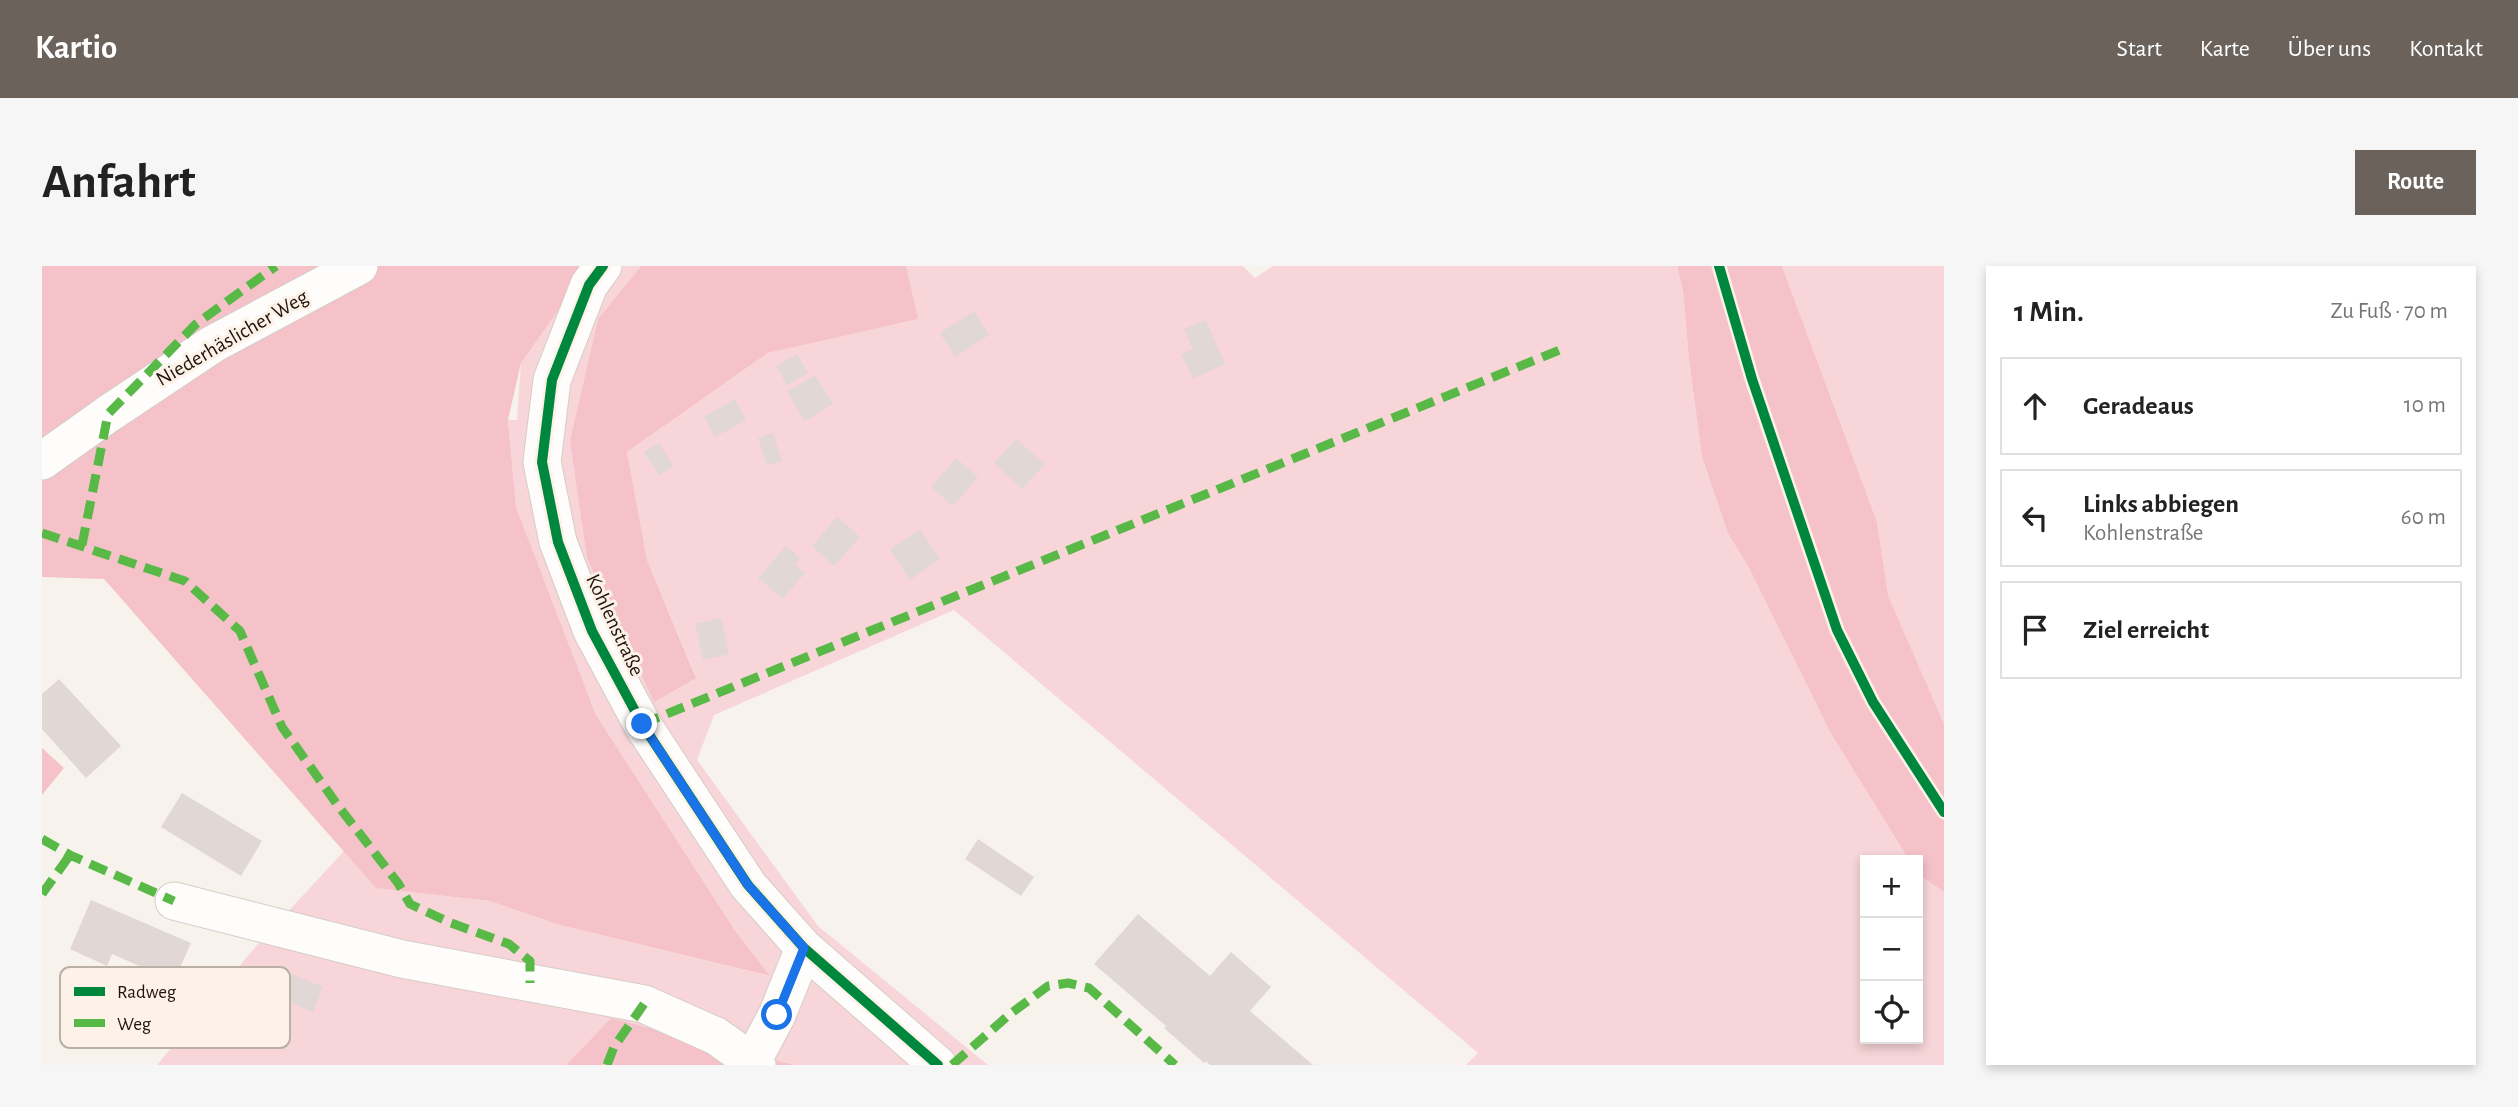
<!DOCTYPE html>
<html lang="de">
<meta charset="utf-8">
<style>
body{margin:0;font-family:"Alegreya Sans",sans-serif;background:#f6f6f6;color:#222}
.controls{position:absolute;right:21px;bottom:21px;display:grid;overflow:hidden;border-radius:0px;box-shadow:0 4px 10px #0003}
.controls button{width:63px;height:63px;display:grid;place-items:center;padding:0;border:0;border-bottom:2px solid #e0e0e0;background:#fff;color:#222;font:35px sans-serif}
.stop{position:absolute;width:21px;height:21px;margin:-16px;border:5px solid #1a73e8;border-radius:50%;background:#fff}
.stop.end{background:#1a73e8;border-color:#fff;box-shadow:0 2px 7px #0008}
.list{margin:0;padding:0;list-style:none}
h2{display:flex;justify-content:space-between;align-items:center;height:91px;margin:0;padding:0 28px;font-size:30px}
h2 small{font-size:23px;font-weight:400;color:#767676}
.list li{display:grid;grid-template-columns:46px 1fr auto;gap:21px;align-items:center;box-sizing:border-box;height:98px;margin:0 14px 14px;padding:0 14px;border:2px solid #e0e0e0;border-radius:0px}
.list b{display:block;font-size:26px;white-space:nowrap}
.list p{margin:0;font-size:23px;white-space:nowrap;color:#767676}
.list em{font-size:23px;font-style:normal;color:#767676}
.icon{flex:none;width:38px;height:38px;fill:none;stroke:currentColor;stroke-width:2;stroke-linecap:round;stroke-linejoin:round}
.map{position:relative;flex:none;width:1902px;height:799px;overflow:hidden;border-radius:0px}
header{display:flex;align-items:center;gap:42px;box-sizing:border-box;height:98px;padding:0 35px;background:#6b625b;color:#fff}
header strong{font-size:33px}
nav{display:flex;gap:38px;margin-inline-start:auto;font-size:24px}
.intro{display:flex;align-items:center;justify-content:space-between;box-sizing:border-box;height:168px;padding:0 42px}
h1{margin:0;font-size:49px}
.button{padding:18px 32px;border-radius:0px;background:#6b625b;color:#fff;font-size:24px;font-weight:700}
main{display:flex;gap:42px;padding:0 42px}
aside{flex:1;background:#fff;border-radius:0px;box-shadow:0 4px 10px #0003}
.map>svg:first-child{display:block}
.green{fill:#f8d5d8}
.forest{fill:#f6c2c9}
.building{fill:#e1d7d4}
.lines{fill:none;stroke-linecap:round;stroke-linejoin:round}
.minor-casing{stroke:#d5cdc7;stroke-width:39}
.minor{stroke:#fefdfc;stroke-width:37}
.quiet{stroke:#58b947;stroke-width:9;stroke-dasharray:18 9;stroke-linecap:butt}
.cycleway-casing{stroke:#fdf2e8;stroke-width:15}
.cycleway{stroke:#00873e;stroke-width:10}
.route{stroke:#1a73e8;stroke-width:9}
.labels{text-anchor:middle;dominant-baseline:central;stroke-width:6;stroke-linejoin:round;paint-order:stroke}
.street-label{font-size:21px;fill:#1f150d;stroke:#fdf2e8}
.key{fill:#fdf2e8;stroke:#bab0a6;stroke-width:2}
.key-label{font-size:19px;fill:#1f150d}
</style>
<header>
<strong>Kartio</strong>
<nav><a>Start</a><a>Karte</a><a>Über uns</a><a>Kontakt</a></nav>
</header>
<div class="intro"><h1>Anfahrt</h1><a class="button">Route</a></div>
<main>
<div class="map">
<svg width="1902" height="799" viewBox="0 0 1902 799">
<rect width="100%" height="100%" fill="#f8f2ed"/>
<!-- green -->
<path class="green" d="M 548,0 L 599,0 L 556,53 L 528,174 L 654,411 L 605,294 L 585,186 L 726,87 L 875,53 L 864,0 L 1201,0 L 1213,12 L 1231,0 L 1635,0 L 1641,25 L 1647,94 L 1660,191 L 1686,266 L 1707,302 L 1788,466 L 1867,594 L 1823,594 L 1823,773 L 1876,773 L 1876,608 L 1902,626 L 1902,799 L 1424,799 L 1436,787 L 912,344 L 672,449 L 655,494 L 776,660 L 946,799 L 753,799 L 569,752 L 524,799 L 115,799 L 215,679 L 303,584 L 335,622 L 448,635 L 514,658 L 727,710 L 694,666 L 554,449 L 474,241 L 466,154 L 475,154 L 479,97 Z
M 1740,0 L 1902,0 L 1902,458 L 1845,330 L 1835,256 Z"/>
<!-- forest -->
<path class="forest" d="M 0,0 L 548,0 L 479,97 L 466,154 L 474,241 L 554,449 L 694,666 L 728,710 L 514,658 L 448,635 L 334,622 L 62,313 L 0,311 Z
M 599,0 L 864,0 L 876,53 L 726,87 L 585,186 L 605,294 L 654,412 L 612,436 L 545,292 L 528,174 L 556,53 Z
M 1635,0 L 1740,0 L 1835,256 L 1846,330 L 1902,458 L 1902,626 L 1876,608 L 1876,594 L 1867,594 L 1788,466 L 1707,302 L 1686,267 L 1660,191 L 1647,94 L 1641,25 Z
M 0,482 L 22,502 L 0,529 Z
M 569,752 L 753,799 L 524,799 Z"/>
<!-- building -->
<path class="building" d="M 932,45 L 947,69 L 913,91 L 898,67 Z
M 1164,54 L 1183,98 L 1151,113 L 1139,88 L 1151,83 L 1142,63 Z
M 755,88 L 766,107 L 745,119 L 734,100 Z
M 773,109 L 791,138 L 763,155 L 745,126 Z
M 693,133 L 704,154 L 673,171 L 662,151 Z
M 731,167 L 740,195 L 725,199 L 716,172 Z
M 974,173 L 1003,198 L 980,223 L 952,197 Z
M 617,177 L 631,200 L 617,209 L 602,186 Z
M 914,192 L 936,211 L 911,240 L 889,221 Z
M 795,251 L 818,271 L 792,300 L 770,280 Z
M 878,263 L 898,293 L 868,314 L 848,284 Z
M 744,280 L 758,292 L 753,298 L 763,307 L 741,333 L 716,312 Z
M 679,352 L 687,388 L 661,394 L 653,358 Z
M 17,413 L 79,480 L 44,512 L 0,463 L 0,428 Z
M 140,527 L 220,575 L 199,610 L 119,561 Z
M 936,573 L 992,611 L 979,630 L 923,593 Z
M 49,634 L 149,677 L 132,715 L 70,688 L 65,700 L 28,683 Z
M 1096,648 L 1168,710 L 1189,686 L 1229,721 L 1208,745 L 1271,799 L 1168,799 L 1164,795 L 1162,797 L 1122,762 L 1124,760 L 1052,698 Z
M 230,700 L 281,721 L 271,746 L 241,734 L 236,747 L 215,739 Z"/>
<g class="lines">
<!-- minor casing -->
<g class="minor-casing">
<path id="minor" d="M 561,0 L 547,19 L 510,114 L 500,196 L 516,276 L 550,365 L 600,458 L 706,619 L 762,682 L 896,799
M 0,195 L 66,148 L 171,78 L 317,0
M 132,635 L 360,693 L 602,738 L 674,770 L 715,799
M 711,794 L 735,749 L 762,682"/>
</g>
<!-- minor -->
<use href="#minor" class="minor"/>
<!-- quiet -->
<path class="quiet" d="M 0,267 L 143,315 L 198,365 L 240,461 L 297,541 L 356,617 L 368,638 L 409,657 L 467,678 L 488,695 L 488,717
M 40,279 L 66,148 L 154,58 L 234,0
M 600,458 L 1520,83
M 0,573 L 28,589 L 132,635
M 0,628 L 28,589
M 565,799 L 572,781 L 602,738
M 910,799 L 968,748 L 1006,720 L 1026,717 L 1047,722 L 1133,799"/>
<!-- cycleway casing -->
<g class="cycleway-casing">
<path id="cycleway" d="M 561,0 L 547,19 L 510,114 L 500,196 L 516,276 L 550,365 L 600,458 L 706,619 L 762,682 L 896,799
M 1677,0 L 1710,113 L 1795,364 L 1831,436 L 1902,546"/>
</g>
<!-- cycleway -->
<use href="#cycleway" class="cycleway"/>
</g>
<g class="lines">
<!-- route -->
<path class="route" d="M 600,458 L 706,619 L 762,682 L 735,749"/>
</g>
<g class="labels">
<!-- street labels -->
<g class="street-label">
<text transform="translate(190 72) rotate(-30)">Niederhäslicher Weg</text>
<text transform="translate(573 359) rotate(65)">Kohlenstraße</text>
</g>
</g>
<!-- legend -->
<rect x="18" y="701" width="230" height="81" rx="10" class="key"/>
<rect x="32" y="721" width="31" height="9" fill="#00873e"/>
<rect x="32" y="753" width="31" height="8" fill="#58b947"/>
<g class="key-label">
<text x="75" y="732">Radweg</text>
<text x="75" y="764">Weg</text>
</g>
</svg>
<div class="controls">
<button>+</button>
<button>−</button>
<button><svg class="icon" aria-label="locate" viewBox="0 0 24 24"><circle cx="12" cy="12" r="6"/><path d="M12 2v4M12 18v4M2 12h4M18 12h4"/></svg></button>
</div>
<div class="stop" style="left:735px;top:749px"></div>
<div class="stop end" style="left:600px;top:458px"></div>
</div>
<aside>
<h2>1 Min.<small>Zu Fuß · 70 m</small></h2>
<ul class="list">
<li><svg class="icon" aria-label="ahead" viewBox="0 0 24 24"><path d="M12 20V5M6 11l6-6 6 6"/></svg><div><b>Geradeaus</b></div><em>10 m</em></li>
<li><svg class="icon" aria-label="left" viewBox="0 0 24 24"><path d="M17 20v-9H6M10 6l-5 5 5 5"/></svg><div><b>Links abbiegen</b><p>Kohlenstraße</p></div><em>60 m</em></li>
<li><svg class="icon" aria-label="arrive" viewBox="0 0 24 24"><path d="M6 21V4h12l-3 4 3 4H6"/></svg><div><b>Ziel erreicht</b></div></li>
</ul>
</aside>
</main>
